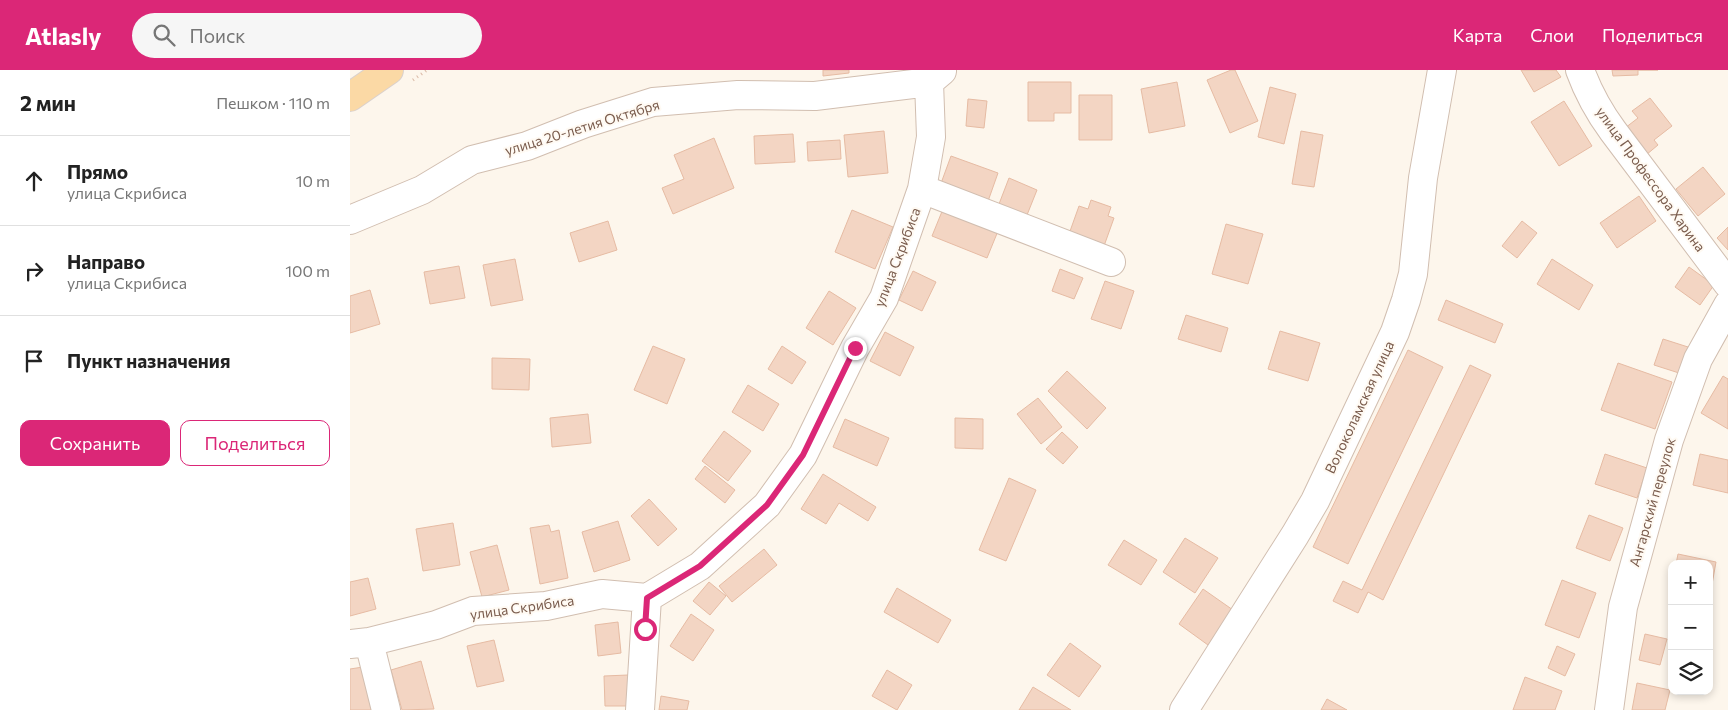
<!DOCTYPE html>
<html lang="ru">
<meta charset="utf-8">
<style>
body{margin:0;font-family:Commissioner,sans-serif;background:#f6f6f6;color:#222}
.controls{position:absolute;right:15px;bottom:15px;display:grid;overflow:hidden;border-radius:10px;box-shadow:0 2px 8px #0003}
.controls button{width:45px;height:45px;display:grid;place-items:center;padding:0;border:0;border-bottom:1px solid #e0e0e0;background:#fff;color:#222;font:25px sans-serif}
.stop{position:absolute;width:15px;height:15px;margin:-11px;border:4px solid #db2777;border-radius:50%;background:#fff}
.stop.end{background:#db2777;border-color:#fff;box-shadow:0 1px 5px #0008}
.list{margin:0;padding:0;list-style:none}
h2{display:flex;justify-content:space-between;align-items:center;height:65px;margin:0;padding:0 20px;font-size:21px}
h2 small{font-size:16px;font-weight:400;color:#767676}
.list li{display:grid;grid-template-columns:32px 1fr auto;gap:15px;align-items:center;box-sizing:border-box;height:90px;padding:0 20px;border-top:1px solid #e0e0e0}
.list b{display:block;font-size:19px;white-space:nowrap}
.list p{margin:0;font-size:16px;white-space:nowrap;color:#767676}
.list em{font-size:16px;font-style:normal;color:#767676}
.actions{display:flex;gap:10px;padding:15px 20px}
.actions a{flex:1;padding:11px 0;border:1px solid #db2777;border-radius:10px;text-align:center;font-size:18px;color:#db2777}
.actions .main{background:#db2777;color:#fff}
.icon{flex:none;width:28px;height:28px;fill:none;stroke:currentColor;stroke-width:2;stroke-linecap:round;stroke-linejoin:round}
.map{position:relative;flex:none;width:1378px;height:640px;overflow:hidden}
header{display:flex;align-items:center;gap:30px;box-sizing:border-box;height:70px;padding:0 25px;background:#db2777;color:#fff}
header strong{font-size:24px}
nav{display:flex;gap:28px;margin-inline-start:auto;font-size:18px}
.search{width:350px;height:45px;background:#f6f6f6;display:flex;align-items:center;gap:12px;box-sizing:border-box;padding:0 18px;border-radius:28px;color:#767676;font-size:19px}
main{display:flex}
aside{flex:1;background:#fff}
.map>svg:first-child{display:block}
.building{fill:#f3d5c3;stroke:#e6bba3}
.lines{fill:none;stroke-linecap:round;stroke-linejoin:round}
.minor-casing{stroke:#d1beb0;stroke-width:30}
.major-casing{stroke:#dad1cd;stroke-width:30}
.path{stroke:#d9b8a5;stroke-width:3;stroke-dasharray:1 4;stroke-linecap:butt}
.minor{stroke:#fff;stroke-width:28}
.major{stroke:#fbd9a5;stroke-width:28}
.route{stroke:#db2777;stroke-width:6}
.labels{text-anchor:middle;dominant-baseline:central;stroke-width:4;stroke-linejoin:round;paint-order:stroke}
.street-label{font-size:14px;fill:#7a5c4d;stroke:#fffaf3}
</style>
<header>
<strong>Atlasly</strong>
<div class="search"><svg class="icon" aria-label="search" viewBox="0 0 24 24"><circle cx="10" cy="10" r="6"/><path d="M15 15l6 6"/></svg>Поиск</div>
<nav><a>Карта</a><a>Слои</a><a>Поделиться</a></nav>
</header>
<main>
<aside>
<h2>2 мин<small>Пешком · 110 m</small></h2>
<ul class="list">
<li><svg class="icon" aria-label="ahead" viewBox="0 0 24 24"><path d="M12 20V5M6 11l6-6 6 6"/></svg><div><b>Прямо</b><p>улица Скрибиса</p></div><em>10 m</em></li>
<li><svg class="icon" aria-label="right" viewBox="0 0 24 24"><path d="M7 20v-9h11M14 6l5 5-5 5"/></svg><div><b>Направо</b><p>улица Скрибиса</p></div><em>100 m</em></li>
<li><svg class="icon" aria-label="arrive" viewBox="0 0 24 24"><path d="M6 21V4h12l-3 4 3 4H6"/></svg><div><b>Пункт назначения</b></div></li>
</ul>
<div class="actions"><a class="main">Сохранить</a><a>Поделиться</a></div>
</aside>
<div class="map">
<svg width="1378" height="640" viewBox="0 0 1378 640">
<rect width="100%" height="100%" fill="#fdf6ec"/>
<!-- building -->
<path class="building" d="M 473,0 L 499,0 L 499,3 L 473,6 Z
M 881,0 L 885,0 L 908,51 L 880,63 L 857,10 Z
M 1171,0 L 1206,0 L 1211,7 L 1184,22 Z
M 1262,0 L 1308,0 L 1288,0 L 1288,5 L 1263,6 Z
M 678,12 L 721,12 L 721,43 L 704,43 L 704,51 L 678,51 Z
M 827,12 L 835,56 L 799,63 L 791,19 Z
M 920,17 L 946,24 L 934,74 L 908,67 Z
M 729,25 L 762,25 L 762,70 L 729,70 Z
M 1300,28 L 1322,56 L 1304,70 L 1308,75 L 1296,85 L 1275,58 L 1288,48 L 1282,41 Z
M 618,29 L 637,31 L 634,58 L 616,56 Z
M 1214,31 L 1242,76 L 1209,96 L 1181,52 Z
M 534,61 L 538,103 L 498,107 L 494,65 Z
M 951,61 L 973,65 L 964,117 L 942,114 Z
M 443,64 L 445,92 L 405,94 L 404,66 Z
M 364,68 L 384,118 L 323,144 L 312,118 L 334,109 L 324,85 Z
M 490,70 L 491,89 L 458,91 L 457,72 Z
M 601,86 L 648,103 L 637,134 L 590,116 Z
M 1353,97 L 1375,124 L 1348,146 L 1326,119 Z
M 659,108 L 687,120 L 677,145 L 649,134 Z
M 1289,126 L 1306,151 L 1267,178 L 1250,153 Z
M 741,130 L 761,137 L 758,146 L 764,148 L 754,176 L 719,164 L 729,136 L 738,139 Z
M 593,139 L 648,161 L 637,188 L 582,166 Z
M 502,140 L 543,157 L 525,199 L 485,182 Z
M 258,151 L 267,180 L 229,192 L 220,163 Z
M 1172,151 L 1187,163 L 1167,188 L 1152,176 Z
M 876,154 L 913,164 L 898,214 L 862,204 Z
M 1378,157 L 1378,180 L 1367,168 Z
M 165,189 L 173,230 L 141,236 L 133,195 Z
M 1202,189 L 1243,215 L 1229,240 L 1187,214 Z
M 109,196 L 115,228 L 80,234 L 74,202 Z
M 1339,197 L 1364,215 L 1350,235 L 1325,217 Z
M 710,199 L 733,208 L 724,229 L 702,221 Z
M 563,201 L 586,212 L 572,241 L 549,230 Z
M 755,211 L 784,221 L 771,259 L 741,249 Z
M 20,220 L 30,254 L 0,263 L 0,226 Z
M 479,221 L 506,238 L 483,275 L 456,258 Z
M 1096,230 L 1153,254 L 1145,273 L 1088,250 Z
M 836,245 L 878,258 L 871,282 L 828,269 Z
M 930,261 L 970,273 L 958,311 L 918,299 Z
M 535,262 L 564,277 L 550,306 L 520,291 Z
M 1313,269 L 1338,277 L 1329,303 L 1304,295 Z
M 303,276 L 335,289 L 317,334 L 284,320 Z
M 432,276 L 456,292 L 442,314 L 418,299 Z
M 1058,280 L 1093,297 L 998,494 L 963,477 Z
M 142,288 L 180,289 L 179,320 L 142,319 Z
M 1268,293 L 1322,312 L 1305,359 L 1251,340 Z
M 1120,295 L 1141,305 L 1033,530 L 1018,522 L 1008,543 L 983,531 L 993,511 L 1012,520 Z
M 717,301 L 756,338 L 737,359 L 698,321 Z
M 1373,306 L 1378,309 L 1378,359 L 1351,343 Z
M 398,315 L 429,334 L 413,361 L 382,342 Z
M 688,328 L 712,357 L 691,374 L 667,344 Z
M 238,344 L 241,373 L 202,377 L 200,348 Z
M 605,348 L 633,349 L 633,379 L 605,378 Z
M 495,349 L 539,368 L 527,396 L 483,377 Z
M 374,361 L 401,381 L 378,411 L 352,391 Z
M 712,362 L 728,377 L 713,394 L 696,379 Z
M 1255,384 L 1297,398 L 1287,428 L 1245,414 Z
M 1350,384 L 1378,390 L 1378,423 L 1343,415 Z
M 355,396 L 385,420 L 375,433 L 345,409 Z
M 473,404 L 526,437 L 518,451 L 489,433 L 476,454 L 451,439 Z
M 659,408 L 686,420 L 656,491 L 629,480 Z
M 299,429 L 327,459 L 308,476 L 281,446 Z
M 1239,445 L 1273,458 L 1260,491 L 1226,478 Z
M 268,451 L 280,490 L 244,502 L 232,462 Z
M 103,453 L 110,495 L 73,501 L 66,459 Z
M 199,455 L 201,462 L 209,460 L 218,508 L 190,514 L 180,458 Z
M 835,468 L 868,488 L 845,523 L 813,502 Z
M 774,470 L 807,490 L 791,515 L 758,495 Z
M 147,475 L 159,520 L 132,527 L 120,482 Z
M 414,479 L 427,495 L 382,532 L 369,516 Z
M 1328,484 L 1366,492 L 1361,520 L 1359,520 L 1359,494 L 1326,494 Z
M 18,508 L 26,539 L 0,546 L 0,512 Z
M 1212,510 L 1246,523 L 1229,568 L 1195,555 Z
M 359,512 L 376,526 L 360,545 L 343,531 Z
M 547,518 L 601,550 L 588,573 L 534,542 Z
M 853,519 L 883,540 L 858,575 L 829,554 Z
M 341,544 L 364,560 L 343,591 L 320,576 Z
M 268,552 L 271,583 L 248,586 L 245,555 Z
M 1295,564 L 1317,569 L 1310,595 L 1289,590 Z
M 144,570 L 154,611 L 127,617 L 117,576 Z
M 720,573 L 751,596 L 729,627 L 697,605 Z
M 1207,576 L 1225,584 L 1215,606 L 1198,598 Z
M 71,591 L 84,639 L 52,640 L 41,600 Z
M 13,597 L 22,640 L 0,640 L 0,599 Z
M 537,600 L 562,615 L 547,640 L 522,626 Z
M 278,605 L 279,636 L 255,636 L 254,606 Z
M 1175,607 L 1212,621 L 1205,640 L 1163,640 Z
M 1287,613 L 1320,620 L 1315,640 L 1282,640 Z
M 683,617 L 721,640 L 669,640 Z
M 311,626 L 339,631 L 337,640 L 309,640 Z
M 977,629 L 997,640 L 971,640 Z"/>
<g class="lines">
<!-- minor casing -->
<g class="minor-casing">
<path id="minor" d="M 1230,0 C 1238,22 1249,42 1263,61 L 1378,214
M 572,119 L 761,192
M 0,150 L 72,120 L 122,90 L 177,76 L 233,54 L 303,32 L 388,25 L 465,26 L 579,12 L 592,1
M 19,572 L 36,640
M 0,574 L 19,572 L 86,555 L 123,541 L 196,536 L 252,524 L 297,528 L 350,496 L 417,435 L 453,385 L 505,278 L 534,228 L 572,119 L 581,67 L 579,12
M 290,640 L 297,528
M 834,640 L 945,465 L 965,431 L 1045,262 L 1056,230 L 1063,204 L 1073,108 L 1092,0
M 1259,640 L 1273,537 L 1319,370 L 1348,289 L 1378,235"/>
</g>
<!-- major casing -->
<g class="major-casing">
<path id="major" d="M 0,27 L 39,0"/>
</g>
<!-- path -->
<path class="path" d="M 63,10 L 77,0"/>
<!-- minor -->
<use href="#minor" class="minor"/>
<!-- major -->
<use href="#major" class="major"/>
</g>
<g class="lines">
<!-- route -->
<path class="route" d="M 295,559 L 297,528 L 350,496 L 417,435 L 453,385 L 505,278"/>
</g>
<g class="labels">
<!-- street labels -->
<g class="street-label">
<text transform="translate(232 57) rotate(-17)">улица 20-летия Октября</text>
<text transform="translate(1301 109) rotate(54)">улица Профессора Харина</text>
<text transform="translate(547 187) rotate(-69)">улица Скрибиса</text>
<text transform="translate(1009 337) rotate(-65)">Волоколамская улица</text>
<text transform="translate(1302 432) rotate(-74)">Ангарский переулок</text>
<text transform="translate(172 537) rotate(-8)">улица Скрибиса</text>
</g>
</g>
</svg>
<div class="controls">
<button>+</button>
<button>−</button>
<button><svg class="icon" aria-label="layers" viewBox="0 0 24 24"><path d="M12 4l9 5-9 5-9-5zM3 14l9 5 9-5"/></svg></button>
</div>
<div class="stop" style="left:295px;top:559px"></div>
<div class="stop end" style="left:505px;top:278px"></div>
</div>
</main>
